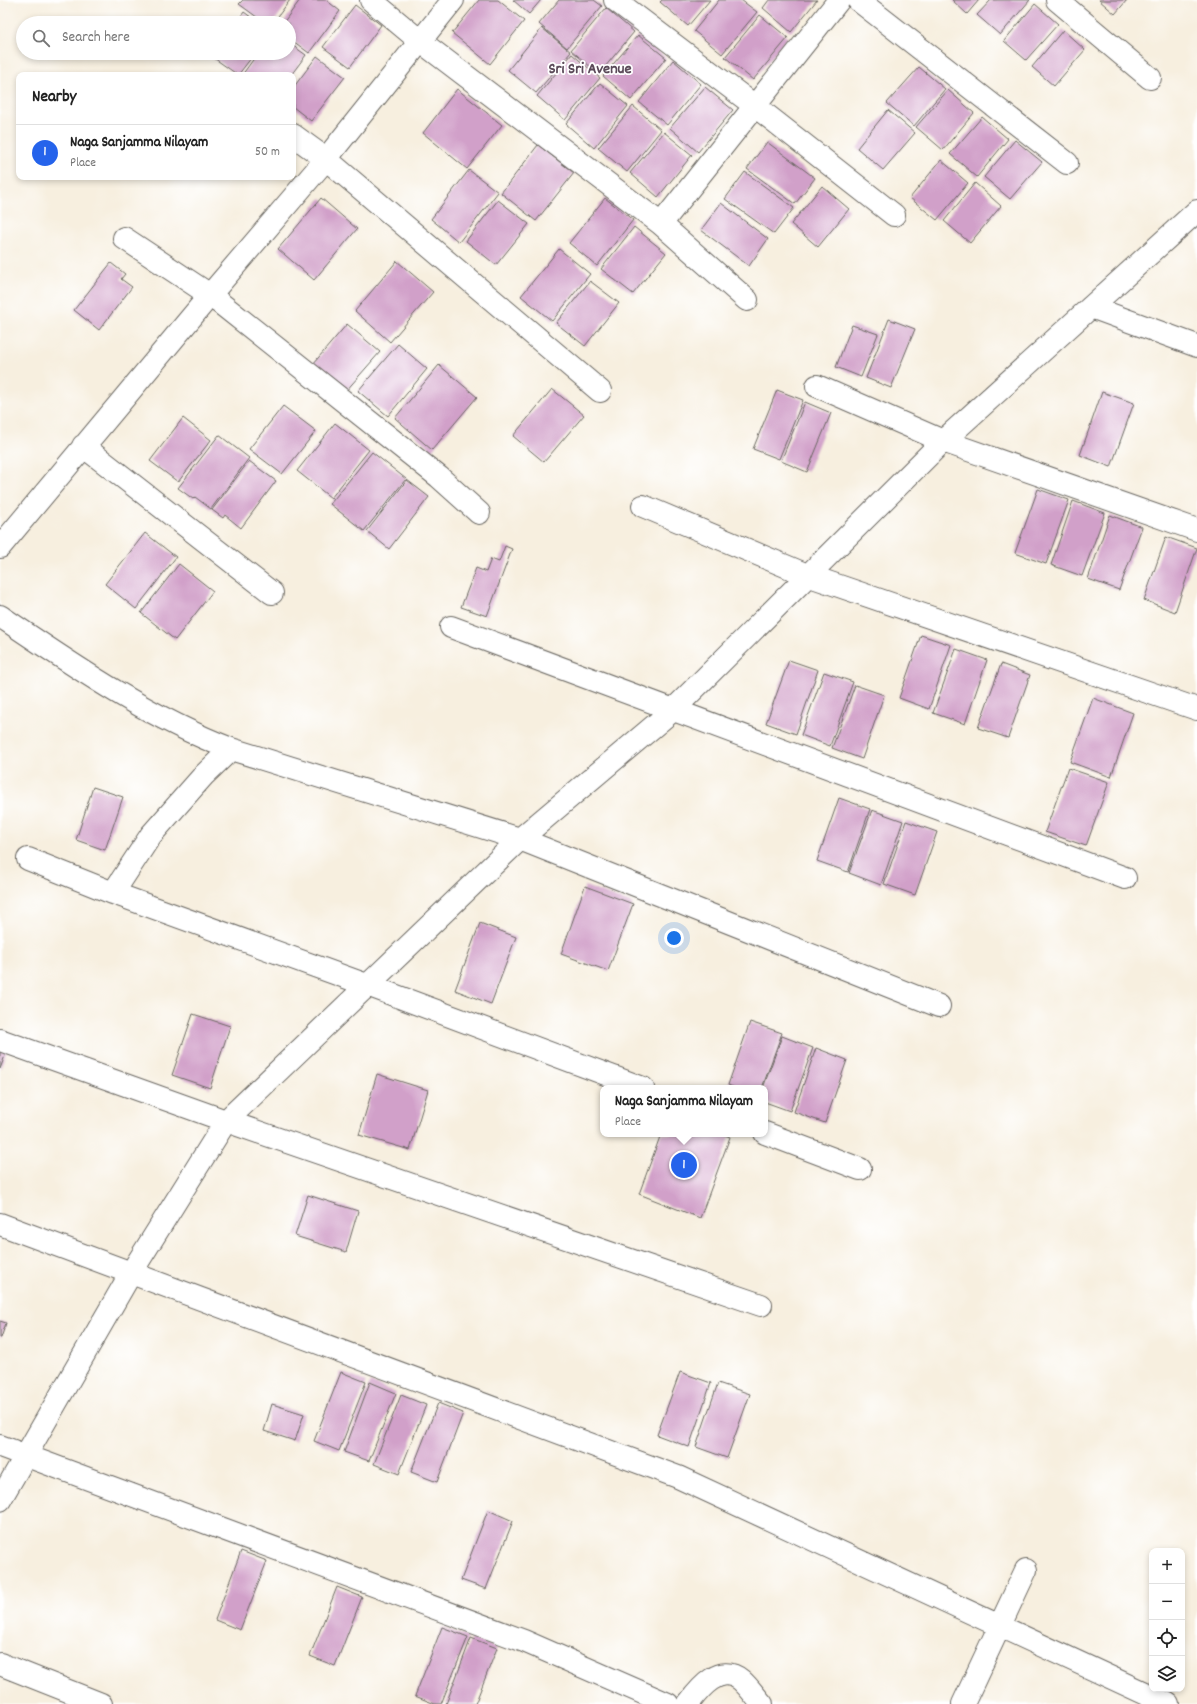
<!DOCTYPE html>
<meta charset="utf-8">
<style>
body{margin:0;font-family:Dekko,sans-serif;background:#f6f6f6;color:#222}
.controls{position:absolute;right:12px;bottom:12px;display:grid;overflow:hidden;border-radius:8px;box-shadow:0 2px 6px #0003}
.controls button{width:36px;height:36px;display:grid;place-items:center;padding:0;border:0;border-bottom:1px solid #e0e0e0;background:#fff;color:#222;font:20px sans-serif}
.you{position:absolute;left:674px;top:938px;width:14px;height:14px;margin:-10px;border:3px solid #fff;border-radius:50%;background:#1a73e8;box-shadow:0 0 0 6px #1a73e833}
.badge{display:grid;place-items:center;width:26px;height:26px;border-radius:50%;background:#2563eb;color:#fff;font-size:13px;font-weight:700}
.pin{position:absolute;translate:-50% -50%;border:2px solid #fff;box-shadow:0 1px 4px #0006}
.popup{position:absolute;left:600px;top:1085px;width:168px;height:52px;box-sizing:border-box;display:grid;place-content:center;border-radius:8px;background:#fff;filter:drop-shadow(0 1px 3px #0005);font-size:13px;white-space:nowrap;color:#767676}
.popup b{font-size:15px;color:#222}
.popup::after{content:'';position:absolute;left:50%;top:100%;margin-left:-8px;border:8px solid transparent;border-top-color:#fff}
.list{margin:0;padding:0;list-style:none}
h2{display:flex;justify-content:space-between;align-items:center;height:52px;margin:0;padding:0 16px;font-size:17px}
h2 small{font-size:13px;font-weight:400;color:#767676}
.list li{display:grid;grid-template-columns:26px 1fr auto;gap:12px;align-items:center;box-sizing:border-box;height:56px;padding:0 16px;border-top:1px solid #e0e0e0}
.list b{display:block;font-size:15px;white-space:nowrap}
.list p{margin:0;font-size:13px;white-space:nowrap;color:#767676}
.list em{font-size:13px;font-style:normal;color:#767676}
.icon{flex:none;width:22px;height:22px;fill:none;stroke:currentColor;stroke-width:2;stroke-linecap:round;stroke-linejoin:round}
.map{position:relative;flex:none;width:1197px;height:1704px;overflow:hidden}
.search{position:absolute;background:#fff;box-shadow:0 2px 6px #0003;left:16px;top:16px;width:280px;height:44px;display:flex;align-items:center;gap:10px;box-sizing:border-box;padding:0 14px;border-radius:22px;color:#767676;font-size:15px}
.panel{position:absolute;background:#fff;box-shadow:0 2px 6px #0003;left:16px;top:72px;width:280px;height:108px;border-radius:8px}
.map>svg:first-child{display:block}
.building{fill:#d1a0c9}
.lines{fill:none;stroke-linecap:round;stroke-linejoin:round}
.minor-casing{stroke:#696660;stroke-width:24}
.minor{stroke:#fff;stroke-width:22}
.labels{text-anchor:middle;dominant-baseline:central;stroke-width:3.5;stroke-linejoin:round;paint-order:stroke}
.neighbourhood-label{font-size:16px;font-weight:bold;fill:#5b4a59;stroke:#fff}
</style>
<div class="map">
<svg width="1197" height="1704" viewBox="0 0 1197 1704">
<rect width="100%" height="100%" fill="#fff"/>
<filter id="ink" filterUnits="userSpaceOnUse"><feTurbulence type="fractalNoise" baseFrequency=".025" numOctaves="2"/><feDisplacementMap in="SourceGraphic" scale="8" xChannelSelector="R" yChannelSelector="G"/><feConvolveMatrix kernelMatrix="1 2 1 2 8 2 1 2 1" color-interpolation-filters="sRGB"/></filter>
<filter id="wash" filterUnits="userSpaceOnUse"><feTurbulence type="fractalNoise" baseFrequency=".012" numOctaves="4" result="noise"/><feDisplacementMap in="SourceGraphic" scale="16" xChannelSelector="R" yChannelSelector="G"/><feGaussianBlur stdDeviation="0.9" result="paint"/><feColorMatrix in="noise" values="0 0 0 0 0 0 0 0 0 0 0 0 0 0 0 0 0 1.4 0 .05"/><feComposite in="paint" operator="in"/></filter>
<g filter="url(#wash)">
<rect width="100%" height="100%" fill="#f7efdf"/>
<g id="blocks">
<!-- building -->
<path class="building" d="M 243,0 L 290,0 L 273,23 L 265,23 L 239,4 Z
M 300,0 L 326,0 L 340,11 L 309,53 L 289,38 L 289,23 L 283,23 Z
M 479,0 L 498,0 L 524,21 L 490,64 L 452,33 Z
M 513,0 L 541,0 L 529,14 Z
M 559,0 L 594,0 L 602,6 L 567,48 L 539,24 Z
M 662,0 L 710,0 L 688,26 L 660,2 Z
M 719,0 L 741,0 L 757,12 L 722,54 L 694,31 Z
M 769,0 L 817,0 L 791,32 L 763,8 Z
M 952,0 L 979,0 L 967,14 Z
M 991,0 L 1030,0 L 1000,35 L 977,15 Z
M 1099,0 L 1127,0 L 1115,14 Z
M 1035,4 L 1058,24 L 1026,60 L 1004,41 Z
M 355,5 L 381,25 L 350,67 L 323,47 Z
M 606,8 L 634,32 L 599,74 L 571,50 Z
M 244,12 L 259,23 L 236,23 Z
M 760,15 L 788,38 L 753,80 L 725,57 Z
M 542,28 L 571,52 L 536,93 L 508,70 Z
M 1063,30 L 1085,50 L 1054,86 L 1032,67 Z
M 638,35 L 666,58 L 631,100 L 603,76 Z
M 289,43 L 306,55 L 291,75 L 242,75 L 258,53 L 289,53 Z
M 213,53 L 255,53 L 238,75 L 211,56 Z
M 572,54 L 600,78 L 565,120 L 537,96 Z
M 317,56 L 345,77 L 311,121 L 293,107 L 293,88 Z
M 673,60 L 701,84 L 667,125 L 639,102 Z
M 919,67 L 945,89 L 914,126 L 887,103 Z
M 600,83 L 628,106 L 594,148 L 566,124 Z
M 705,87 L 733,110 L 698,152 L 670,128 Z
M 457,89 L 502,125 L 467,169 L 423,133 Z
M 948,90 L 974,113 L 943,150 L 916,127 Z
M 633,106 L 661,130 L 627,172 L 598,148 Z
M 888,110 L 915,133 L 883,170 L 857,148 Z
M 982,117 L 1008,139 L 977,177 L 950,154 Z
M 664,132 L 692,155 L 658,197 L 630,173 Z
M 1015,140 L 1042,162 L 1010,199 L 984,177 Z
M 767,142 L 815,178 L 795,204 L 747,169 Z
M 538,145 L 574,173 L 536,221 L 501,193 Z
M 941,160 L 968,183 L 937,220 L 910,198 Z
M 469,170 L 498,192 L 459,242 L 431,219 Z
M 745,172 L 794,208 L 774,234 L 725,199 Z
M 975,183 L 1001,206 L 970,243 L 944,221 Z
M 822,186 L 849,209 L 818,247 L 791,224 Z
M 321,198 L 357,229 L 314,280 L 278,249 Z
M 605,198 L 633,220 L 597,266 L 569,243 Z
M 498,200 L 529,224 L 496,265 L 466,241 Z
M 721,203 L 768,239 L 749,266 L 701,230 Z
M 634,227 L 666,253 L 633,294 L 601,269 Z
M 559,249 L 590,274 L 552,321 L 521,296 Z
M 397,261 L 433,292 L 390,342 L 355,311 Z
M 111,263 L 125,274 L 121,279 L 132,287 L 99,330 L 74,310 Z
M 590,281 L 619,303 L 585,346 L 556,323 Z
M 889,319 L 915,329 L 891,388 L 866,378 Z
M 347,324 L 380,352 L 345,392 L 313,364 Z
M 852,325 L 878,334 L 861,377 L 836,367 Z
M 398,344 L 427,369 L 388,416 L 358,391 Z
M 439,365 L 477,397 L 432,450 L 395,418 Z
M 552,389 L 584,415 L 544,462 L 513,436 Z
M 777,390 L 803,400 L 779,459 L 753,449 Z
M 1102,392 L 1134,403 L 1111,467 L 1080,455 Z
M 805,402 L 831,413 L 807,472 L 781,461 Z
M 283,406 L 316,431 L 282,474 L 249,449 Z
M 183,418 L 211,440 L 178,482 L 150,461 Z
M 335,423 L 369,450 L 331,498 L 297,471 Z
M 219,435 L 249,458 L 211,509 L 195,497 L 193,499 L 178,488 Z
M 372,452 L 406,479 L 364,531 L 330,504 Z
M 249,461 L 276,481 L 241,528 L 225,515 L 223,518 L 212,510 Z
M 407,480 L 429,497 L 389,549 L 367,531 Z
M 1038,489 L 1069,500 L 1046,564 L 1015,553 Z
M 1073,501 L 1105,513 L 1082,576 L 1051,565 Z
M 1110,515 L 1142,527 L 1119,590 L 1088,579 Z
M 145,533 L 176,557 L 136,609 L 105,584 Z
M 1166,537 L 1197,548 L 1175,612 L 1144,600 Z
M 505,546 L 512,549 L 487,616 L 461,607 L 476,568 L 486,572 L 491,559 L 499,562 Z
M 179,564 L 213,591 L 175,640 L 141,613 Z
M 921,635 L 951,645 L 929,709 L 899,698 Z
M 956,649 L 987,660 L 965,724 L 933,713 Z
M 789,660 L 818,670 L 796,734 L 766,723 Z
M 1001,664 L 1030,675 L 1008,738 L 978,728 Z
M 824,672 L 853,682 L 830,746 L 801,735 Z
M 855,685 L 884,695 L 862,759 L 832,748 Z
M 1093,698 L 1133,713 L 1111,777 L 1070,762 Z
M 1068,768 L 1109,782 L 1086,846 L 1045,832 Z
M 93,787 L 123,797 L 105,850 L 76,840 Z
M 839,798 L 870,809 L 848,872 L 817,861 Z
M 872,810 L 903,821 L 881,885 L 849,873 Z
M 906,821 L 937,832 L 915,895 L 884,884 Z
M 585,886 L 633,904 L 608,971 L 561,954 Z
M 480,923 L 516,937 L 491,1004 L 455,990 Z
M 193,1014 L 230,1026 L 210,1088 L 172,1075 Z
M 750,1022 L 782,1033 L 762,1088 L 735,1088 L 728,1085 Z
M 782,1036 L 813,1048 L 790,1111 L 765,1102 L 765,1088 L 763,1088 Z
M 0,1041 L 9,1045 L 0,1069 Z
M 816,1048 L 847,1060 L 825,1123 L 794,1112 Z
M 377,1074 L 428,1090 L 410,1150 L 359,1135 Z
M 661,1134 L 722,1134 L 730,1137 L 700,1218 L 639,1194 Z
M 308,1195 L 358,1211 L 346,1252 L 295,1236 Z
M 0,1321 L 6,1323 L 1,1338 L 0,1338 Z
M 341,1372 L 366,1382 L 339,1451 L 314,1441 Z
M 680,1372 L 711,1383 L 689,1447 L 657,1435 Z
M 370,1382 L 396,1393 L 369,1461 L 344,1452 Z
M 718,1383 L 750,1394 L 727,1458 L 696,1447 Z
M 401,1395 L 426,1405 L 399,1474 L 374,1464 Z
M 438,1403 L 463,1413 L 437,1482 L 411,1472 Z
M 272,1404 L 304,1414 L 295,1441 L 264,1431 Z
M 488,1510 L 513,1521 L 486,1589 L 461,1580 Z
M 241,1551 L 267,1561 L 240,1630 L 215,1620 Z
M 337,1587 L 362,1597 L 335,1666 L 310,1656 Z
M 442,1627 L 468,1637 L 441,1704 L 435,1704 L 415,1696 Z
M 471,1638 L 497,1648 L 475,1704 L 446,1704 Z"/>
</g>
</g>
<g filter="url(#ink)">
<use href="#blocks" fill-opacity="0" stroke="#696660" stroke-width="1"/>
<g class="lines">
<!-- minor casing -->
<g class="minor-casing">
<path id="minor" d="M 371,0 L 420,41 L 661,224 L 747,300
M 615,0 L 755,106 L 894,215
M 858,0 L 1067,163
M 1057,0 L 1150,78
M 293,135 L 326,159 L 600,391
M 661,224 L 839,0
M 124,238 L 210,295 L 439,477 L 479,513
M 1091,307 L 1197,346
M 817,386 L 943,441 L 1197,530
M 83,446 L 272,593
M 643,506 L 807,575 L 1197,709
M 0,547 L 210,295 L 326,159 L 453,0
M 0,616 C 74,666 148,717 231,749 L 520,839 L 939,1006
M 451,627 L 1125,878
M 231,749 L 204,775 L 151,835 L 113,893 L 367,985 L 643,1088
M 28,859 L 113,893
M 0,1040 L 226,1121 L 761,1305
M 765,1133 L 860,1169
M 0,1224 L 678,1477 L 1168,1704
M 0,1446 L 524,1641 L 668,1704
M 0,1500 L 131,1273 L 226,1121 L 520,839 L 673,710 L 943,441 L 1197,211
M 0,1664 L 101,1704
M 688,1704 C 700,1688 720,1663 741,1680 C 749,1687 755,1696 762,1704
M 963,1704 L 1026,1570"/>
</g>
<!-- minor -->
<use href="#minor" class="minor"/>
</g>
</g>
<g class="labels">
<!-- neighbourhood labels -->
<g class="neighbourhood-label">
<text x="590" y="69">Sri Sri Avenue</text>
</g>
</g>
</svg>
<div class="controls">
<button>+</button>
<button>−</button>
<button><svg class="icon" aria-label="locate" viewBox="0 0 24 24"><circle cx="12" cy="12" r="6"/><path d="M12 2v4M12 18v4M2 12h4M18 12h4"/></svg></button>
<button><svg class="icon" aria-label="layers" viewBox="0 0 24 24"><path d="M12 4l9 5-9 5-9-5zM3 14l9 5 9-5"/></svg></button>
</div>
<div class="you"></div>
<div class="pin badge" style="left:684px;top:1165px">1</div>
<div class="popup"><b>Naga Sanjamma Nilayam</b>Place</div>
<div class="search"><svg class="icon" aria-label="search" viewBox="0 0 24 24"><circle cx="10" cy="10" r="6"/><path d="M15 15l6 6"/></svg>Search here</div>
<section class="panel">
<h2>Nearby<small></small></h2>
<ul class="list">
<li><span class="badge">1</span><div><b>Naga Sanjamma Nilayam</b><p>Place</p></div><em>50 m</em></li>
</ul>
</section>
</div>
